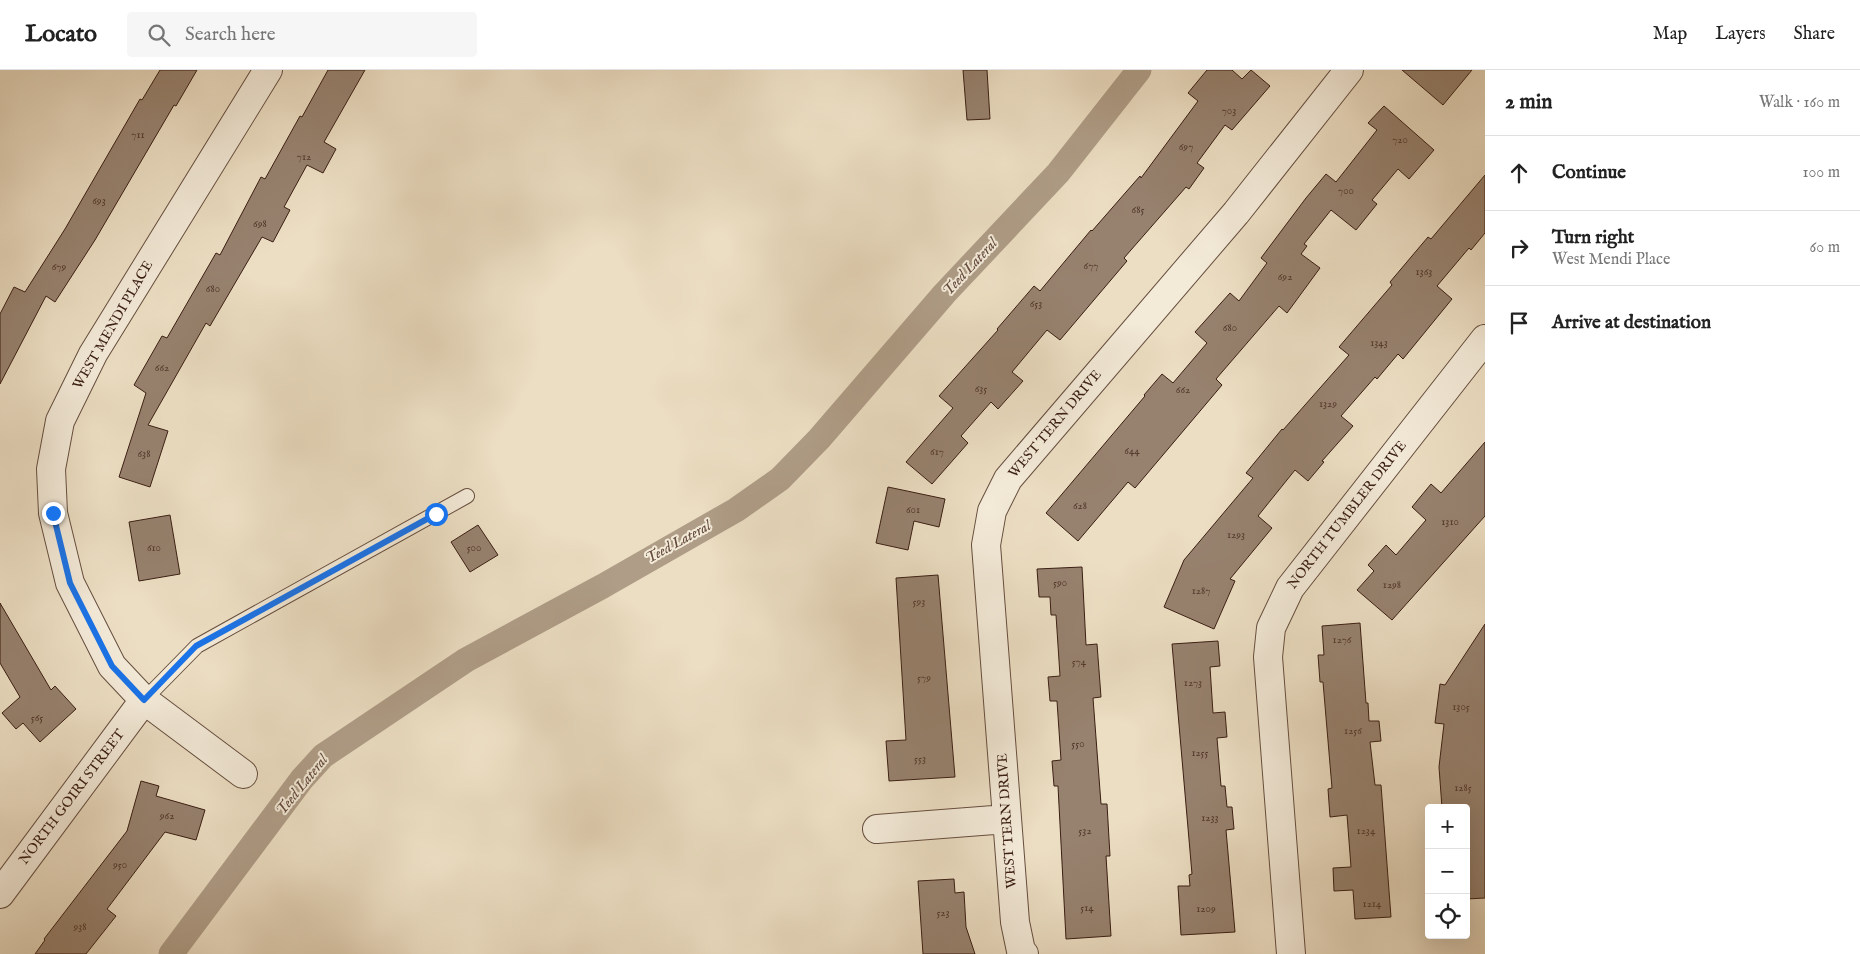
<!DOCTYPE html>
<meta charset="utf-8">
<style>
body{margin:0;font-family:"IM FELL English",serif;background:#f6f6f6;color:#222}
.controls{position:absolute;right:15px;bottom:15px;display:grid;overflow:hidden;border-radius:5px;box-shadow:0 5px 20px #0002}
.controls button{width:45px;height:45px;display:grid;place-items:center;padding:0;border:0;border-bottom:1px solid #e0e0e0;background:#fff;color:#222;font:25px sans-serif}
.stop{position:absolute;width:15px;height:15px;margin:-11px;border:4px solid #1a73e8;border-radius:50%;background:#fff}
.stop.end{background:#1a73e8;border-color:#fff;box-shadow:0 1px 5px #0008}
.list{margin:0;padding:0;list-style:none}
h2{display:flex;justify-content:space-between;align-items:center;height:65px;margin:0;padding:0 20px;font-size:21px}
h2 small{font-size:16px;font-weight:400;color:#767676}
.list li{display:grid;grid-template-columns:32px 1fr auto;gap:15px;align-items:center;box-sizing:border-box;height:75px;padding:0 20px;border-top:1px solid #e0e0e0}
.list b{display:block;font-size:19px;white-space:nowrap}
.list p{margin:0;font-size:16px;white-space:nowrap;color:#767676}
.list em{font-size:16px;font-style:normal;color:#767676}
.icon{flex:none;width:28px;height:28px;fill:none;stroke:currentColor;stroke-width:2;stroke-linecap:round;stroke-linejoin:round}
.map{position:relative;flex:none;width:1485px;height:884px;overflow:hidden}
header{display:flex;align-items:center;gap:30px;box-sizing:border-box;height:70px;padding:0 25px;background:#fff;border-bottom:1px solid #e0e0e0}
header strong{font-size:24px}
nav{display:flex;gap:28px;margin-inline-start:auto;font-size:18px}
.search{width:350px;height:45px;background:#f6f6f6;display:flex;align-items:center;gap:12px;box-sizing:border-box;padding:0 18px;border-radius:5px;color:#767676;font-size:19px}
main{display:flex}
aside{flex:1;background:#fff}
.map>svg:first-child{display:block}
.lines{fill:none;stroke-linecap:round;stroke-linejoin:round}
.canal{stroke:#af9d87;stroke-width:25}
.building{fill:#97826f;stroke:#3a1e13}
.service-casing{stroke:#664e3f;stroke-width:16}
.minor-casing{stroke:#664e3f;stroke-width:30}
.service{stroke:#f3ead8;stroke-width:14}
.minor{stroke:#f3ead8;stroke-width:28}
.route{stroke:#1a73e8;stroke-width:6}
.labels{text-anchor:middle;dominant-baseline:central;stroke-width:4;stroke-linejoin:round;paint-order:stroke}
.number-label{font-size:11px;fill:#51372a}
.street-label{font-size:14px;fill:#3a1e13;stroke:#f3ead8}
.water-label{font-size:15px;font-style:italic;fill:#634a3c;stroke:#f3ead8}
</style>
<header>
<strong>Locato</strong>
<div class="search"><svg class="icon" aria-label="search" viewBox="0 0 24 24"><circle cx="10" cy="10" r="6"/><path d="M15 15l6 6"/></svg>Search here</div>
<nav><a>Map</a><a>Layers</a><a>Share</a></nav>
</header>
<main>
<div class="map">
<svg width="1485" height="884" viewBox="0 0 1485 884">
<rect width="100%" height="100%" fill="#ecdec3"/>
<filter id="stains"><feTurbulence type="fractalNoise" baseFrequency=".004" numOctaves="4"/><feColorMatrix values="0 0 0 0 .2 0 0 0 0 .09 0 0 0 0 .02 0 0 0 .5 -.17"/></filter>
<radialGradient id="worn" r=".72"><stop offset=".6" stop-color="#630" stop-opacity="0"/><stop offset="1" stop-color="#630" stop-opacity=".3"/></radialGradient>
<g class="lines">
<!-- canal -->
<path class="canal" d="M 171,884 L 302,709 L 323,686 L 466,590 L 603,516 L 736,440 L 780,409 L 819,369 L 945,223 L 1058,103 L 1139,0"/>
</g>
<!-- building -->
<path class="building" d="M 160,0 L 197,0 L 176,36 L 174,35 L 95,170 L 55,232 L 46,226 L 0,314 L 0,244 L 14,217 L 25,222 L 65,159 L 140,29 L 142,30 Z
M 328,0 L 365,0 L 324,72 L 336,79 L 323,103 L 307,95 L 284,137 L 290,140 L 273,172 L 262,167 L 210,256 L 206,253 L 148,355 L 168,361 L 150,417 L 119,407 L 146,323 L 134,315 L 162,266 L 167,268 L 216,183 L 220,185 L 261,107 L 265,109 L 300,46 L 302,47 Z
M 963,0 L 987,0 L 990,49 L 967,50 Z
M 1207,0 L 1232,0 L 1242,9 L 1251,0 L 1270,16 L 1232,60 L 1225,55 L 1197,93 L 1204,98 L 1189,119 L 1186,117 L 1124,188 L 1127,191 L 1060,270 L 1047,260 L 1012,302 L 1023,311 L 998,339 L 991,332 L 961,366 L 968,373 L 932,414 L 906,392 L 953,338 L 939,326 L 998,260 L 997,259 L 1034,216 L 1040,221 L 1091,160 L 1092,161 L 1140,106 L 1141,108 L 1198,31 L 1188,23 Z
M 1402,0 L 1472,0 L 1443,35 Z
M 1384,36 L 1434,80 L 1409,109 L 1398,99 L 1372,130 L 1377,134 L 1356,160 L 1331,140 L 1304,174 L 1307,176 L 1301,184 L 1320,198 L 1287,243 L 1279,236 L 1216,309 L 1222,315 L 1168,379 L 1135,418 L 1128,412 L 1078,471 L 1046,443 L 1145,326 L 1144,325 L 1162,304 L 1173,313 L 1207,273 L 1195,262 L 1230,223 L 1239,231 L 1267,193 L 1261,188 L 1306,128 L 1326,104 L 1336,112 L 1377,60 L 1368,53 Z
M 1485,105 L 1485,163 L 1471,180 L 1469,178 L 1437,216 L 1452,229 L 1403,289 L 1398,284 L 1377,309 L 1375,307 L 1341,346 L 1353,356 L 1322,391 L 1324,392 L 1308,411 L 1295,400 L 1258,446 L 1272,458 L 1230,509 L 1235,511 L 1214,559 L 1164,537 L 1184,490 L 1253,408 L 1246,403 L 1282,359 L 1283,360 L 1349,285 L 1339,277 L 1392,215 L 1390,212 L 1428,167 L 1431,169 Z
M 1485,372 L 1485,446 L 1392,550 L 1357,520 L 1374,501 L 1368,495 L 1386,475 L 1396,485 L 1426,450 L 1412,437 L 1431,414 L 1441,423 Z
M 888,417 L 945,429 L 939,457 L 914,451 L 908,480 L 876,473 Z
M 170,445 L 180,504 L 139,511 L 129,452 Z
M 478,455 L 498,485 L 470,502 L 451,472 Z
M 1082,497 L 1086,575 L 1097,574 L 1101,627 L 1093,628 L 1101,734 L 1107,734 L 1110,786 L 1106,786 L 1111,866 L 1066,869 L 1058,716 L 1054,716 L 1052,691 L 1061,690 L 1057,631 L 1050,631 L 1048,607 L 1060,606 L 1056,545 L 1051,545 L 1050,527 L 1039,527 L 1037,499 Z
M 938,505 L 955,707 L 889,711 L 886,671 L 906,670 L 896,508 Z
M 0,533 L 51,620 L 55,616 L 76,639 L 40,672 L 23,653 L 16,659 L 2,643 L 20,627 L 0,593 Z
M 1360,553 L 1366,633 L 1368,633 L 1369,651 L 1379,651 L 1381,671 L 1370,672 L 1375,715 L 1381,715 L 1391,847 L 1355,849 L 1353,820 L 1334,821 L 1333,798 L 1351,797 L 1347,745 L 1330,747 L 1328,719 L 1332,718 L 1323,612 L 1320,612 L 1318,585 L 1324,585 L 1322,556 Z
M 1485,554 L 1485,828 L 1466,829 L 1466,738 L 1442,738 L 1439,697 L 1444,654 L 1435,653 L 1440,614 L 1445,615 Z
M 1218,571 L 1220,596 L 1210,597 L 1213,643 L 1225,642 L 1227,667 L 1217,668 L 1221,716 L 1225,716 L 1227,737 L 1232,737 L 1234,759 L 1226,760 L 1235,862 L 1181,865 L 1178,816 L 1190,816 L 1189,805 L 1192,804 L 1172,574 Z
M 141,711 L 159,716 L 156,726 L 205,740 L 196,770 L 165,762 L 107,839 L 116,846 L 86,884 L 35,884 L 45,870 L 44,869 L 127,761 Z
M 954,809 L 955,823 L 964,822 L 966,857 L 975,884 L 923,884 L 918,811 Z"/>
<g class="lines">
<!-- service casing -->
<g class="service-casing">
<path id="service" d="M 144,630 L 197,576 L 467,426"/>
</g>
<!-- minor casing -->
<g class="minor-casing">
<path id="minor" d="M 243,704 L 144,630 L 112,596 L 70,513 L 53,443 L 51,399 L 60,351 L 93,284 L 268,0
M 877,759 L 1007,749
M 0,824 L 144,630
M 1024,884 L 1021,881 L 1015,852 L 986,475 L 992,441 L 1008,409 L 1236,143 L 1349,0
M 1291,884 L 1268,587 L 1271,558 L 1290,518 L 1485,269"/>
</g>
<!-- service -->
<use href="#service" class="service"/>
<!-- minor -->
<use href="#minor" class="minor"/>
</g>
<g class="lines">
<!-- route -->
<path class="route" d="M 53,443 L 70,513 L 112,596 L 144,630 L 196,576 L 436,444"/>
</g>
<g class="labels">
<!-- number labels -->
<g class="number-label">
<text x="1229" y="41">703</text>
<text x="138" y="65">711</text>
<text x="1400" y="70">720</text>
<text x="1186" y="77">697</text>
<text x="304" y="87">712</text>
<text x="1346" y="121">700</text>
<text x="99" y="131">693</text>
<text x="1138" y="140">685</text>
<text x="260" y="154">698</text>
<text x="1091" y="196">677</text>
<text x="59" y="197">679</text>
<text x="1424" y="202">1363</text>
<text x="1285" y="207">692</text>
<text x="213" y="219">680</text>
<text x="1036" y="234">653</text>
<text x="1230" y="258">680</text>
<text x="1379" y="273">1343</text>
<text x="162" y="298">662</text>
<text x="981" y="319">635</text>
<text x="1183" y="320">662</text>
<text x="1328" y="334">1329</text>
<text x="1132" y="381">644</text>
<text x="937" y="382">617</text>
<text x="144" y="384">638</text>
<text x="1080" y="436">628</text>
<text x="913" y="440">601</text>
<text x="1450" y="452">1310</text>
<text x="1236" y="465">1293</text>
<text x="154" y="478">610</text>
<text x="474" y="478">500</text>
<text x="1060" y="513">590</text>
<text x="1392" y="515">1298</text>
<text x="1201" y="521">1287</text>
<text x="919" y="532">593</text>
<text x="1342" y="570">1276</text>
<text x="1079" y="592">574</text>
<text x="924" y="608">579</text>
<text x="1193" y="613">1273</text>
<text x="1461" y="637">1305</text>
<text x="37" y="648">565</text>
<text x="1353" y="661">1256</text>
<text x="1078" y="674">550</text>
<text x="1200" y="683">1255</text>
<text x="920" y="689">553</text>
<text x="1463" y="718">1285</text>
<text x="167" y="746">962</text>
<text x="1210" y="748">1233</text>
<text x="1085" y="761">532</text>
<text x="1366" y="761">1234</text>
<text x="120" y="795">950</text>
<text x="1372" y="834">1214</text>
<text x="1087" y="838">514</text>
<text x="1206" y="839">1209</text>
<text x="943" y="843">523</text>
<text x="80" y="857">938</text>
</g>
<!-- street labels -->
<g class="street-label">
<text transform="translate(113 255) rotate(-60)">WEST MENDI PLACE</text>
<text transform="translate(1055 354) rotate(-50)">WEST TERN DRIVE</text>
<text transform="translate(1347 445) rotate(-52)">NORTH TUMBLER DRIVE</text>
<text transform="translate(72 727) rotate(-53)">NORTH GOIRI STREET</text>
<text transform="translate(1007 751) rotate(-94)">WEST TERN DRIVE</text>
</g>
<!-- water labels -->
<g class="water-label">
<text transform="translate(970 197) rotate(-47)">Teed Lateral</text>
<text transform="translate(678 472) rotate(-29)">Teed Lateral</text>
<text transform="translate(302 715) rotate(-51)">Teed Lateral</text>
</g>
</g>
<rect width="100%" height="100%" filter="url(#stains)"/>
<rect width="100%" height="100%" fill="url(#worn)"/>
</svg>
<div class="controls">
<button>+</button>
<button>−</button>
<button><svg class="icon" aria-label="locate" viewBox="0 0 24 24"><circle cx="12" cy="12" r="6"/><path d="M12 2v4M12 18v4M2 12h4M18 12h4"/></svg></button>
</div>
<div class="stop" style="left:436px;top:444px"></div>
<div class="stop end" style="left:53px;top:443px"></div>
</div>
<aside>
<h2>2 min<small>Walk · 160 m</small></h2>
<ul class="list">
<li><svg class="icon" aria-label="ahead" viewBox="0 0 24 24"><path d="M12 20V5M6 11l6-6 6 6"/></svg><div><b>Continue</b></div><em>100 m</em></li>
<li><svg class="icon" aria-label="right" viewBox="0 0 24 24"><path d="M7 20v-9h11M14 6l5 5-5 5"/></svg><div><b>Turn right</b><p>West Mendi Place</p></div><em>60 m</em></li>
<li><svg class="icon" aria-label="arrive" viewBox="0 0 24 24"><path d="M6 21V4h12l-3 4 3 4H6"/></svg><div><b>Arrive at destination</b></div></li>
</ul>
</aside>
</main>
